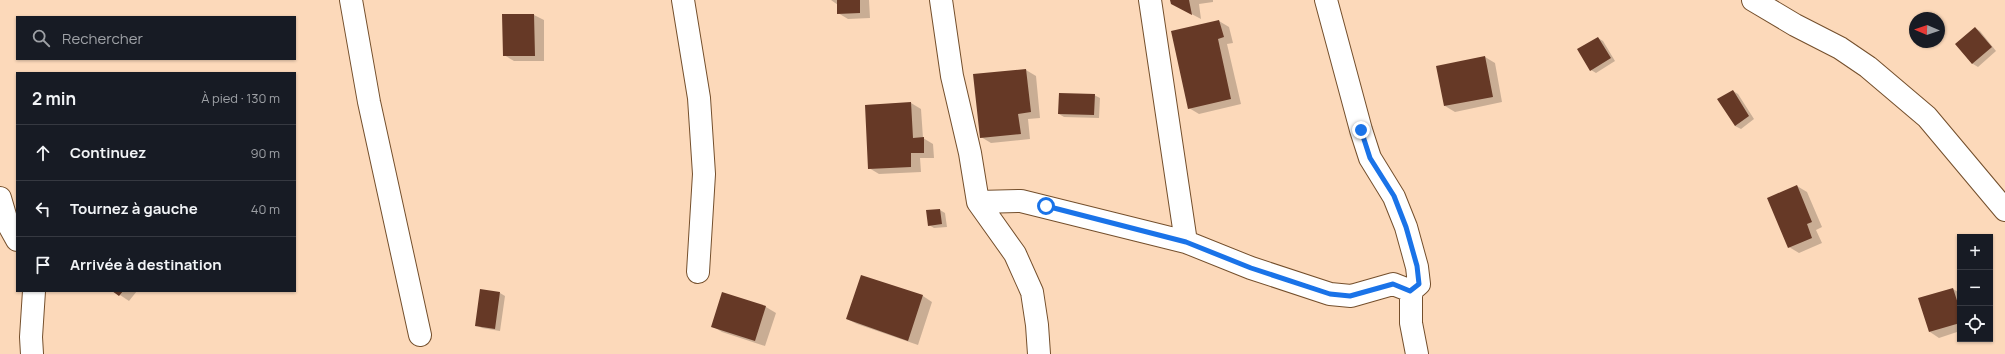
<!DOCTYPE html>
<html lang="fr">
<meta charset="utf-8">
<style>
body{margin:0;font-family:Manrope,sans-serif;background:#20242c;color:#f1f3f6}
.controls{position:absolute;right:12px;bottom:12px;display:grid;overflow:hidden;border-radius:0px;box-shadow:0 1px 3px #0004}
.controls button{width:36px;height:36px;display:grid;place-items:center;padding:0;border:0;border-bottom:1px solid #363941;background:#171b24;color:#f1f3f6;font:20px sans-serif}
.compass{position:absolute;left:1909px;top:12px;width:36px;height:36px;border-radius:50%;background:#171b24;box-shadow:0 1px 3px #0004;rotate:272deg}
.stop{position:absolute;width:12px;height:12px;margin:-9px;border:3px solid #1a73e8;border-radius:50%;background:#fff}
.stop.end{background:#1a73e8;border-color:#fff;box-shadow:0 1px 4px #0008}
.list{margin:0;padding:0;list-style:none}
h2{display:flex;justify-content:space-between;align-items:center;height:52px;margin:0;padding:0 16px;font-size:17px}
h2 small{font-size:13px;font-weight:400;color:#9ea1a6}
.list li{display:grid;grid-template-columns:26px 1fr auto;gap:12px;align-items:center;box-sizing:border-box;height:56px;padding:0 16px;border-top:1px solid #363941}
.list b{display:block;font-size:15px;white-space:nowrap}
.list em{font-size:13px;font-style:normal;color:#9ea1a6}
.icon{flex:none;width:22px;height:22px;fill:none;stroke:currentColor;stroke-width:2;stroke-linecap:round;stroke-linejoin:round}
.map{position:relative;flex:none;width:2005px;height:354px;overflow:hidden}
.search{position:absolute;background:#171b24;box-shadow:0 1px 3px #0004;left:16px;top:16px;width:280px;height:44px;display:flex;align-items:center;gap:10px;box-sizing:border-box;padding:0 14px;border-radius:0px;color:#9ea1a6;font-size:15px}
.panel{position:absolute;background:#171b24;box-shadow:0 1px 3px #0004;left:16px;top:72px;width:280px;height:220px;border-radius:0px}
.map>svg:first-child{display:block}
.shadow{fill:#0003}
.building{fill:#663926}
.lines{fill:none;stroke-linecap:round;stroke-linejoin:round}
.street-casing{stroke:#744f2c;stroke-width:24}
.street{stroke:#fff;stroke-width:22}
.route{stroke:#1a73e8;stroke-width:5}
</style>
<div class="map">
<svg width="2005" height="354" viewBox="0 0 2005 354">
<rect width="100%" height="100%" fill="#fcd9ba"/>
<!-- shadow -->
<path class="shadow" d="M 831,0 L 869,0 L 870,18 L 848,19 L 838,13 L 838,5 Z
M 1171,0 L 1213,0 L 1213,2 L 1199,4 L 1201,19 L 1182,9 Z
M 534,15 L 544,20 L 544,61 L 514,61 L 504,55 Z
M 1219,21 L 1229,27 L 1233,43 L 1227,44 L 1241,104 L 1199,114 L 1189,108 Z
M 1975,28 L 1980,31 L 1996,51 L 1978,67 L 1973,64 L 1956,44 Z
M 1598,38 L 1603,41 L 1615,61 L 1596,73 L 1591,70 Z
M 1485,57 L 1495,63 L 1502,102 L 1455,112 L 1445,106 Z
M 1026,70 L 1036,76 L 1040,118 L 1028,119 L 1030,139 L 991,143 L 981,137 Z
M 1733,91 L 1738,94 L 1754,119 L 1741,129 L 1735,126 Z
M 1094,95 L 1100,98 L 1099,118 L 1064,117 L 1059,114 Z
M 911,103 L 921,109 L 923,138 L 933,144 L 934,158 L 920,158 L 921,172 L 879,174 L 869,168 L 866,105 Z
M 1797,186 L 1807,192 L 1822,227 L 1816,230 L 1822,243 L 1799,253 L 1789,247 Z
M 940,210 L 945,213 L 947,227 L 934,228 L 929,225 L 927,211 Z
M 1953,289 L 1960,293 L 1960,331 L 1939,338 L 1930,332 Z
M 114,291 L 137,291 L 129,301 Z
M 500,293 L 505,296 L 500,331 L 482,328 L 476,325 Z
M 723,293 L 766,307 L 776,313 L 765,346 L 722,332 L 712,326 Z
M 923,296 L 932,302 L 918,345 L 857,324 L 847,319 Z"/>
<!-- building -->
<path class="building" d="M 837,0 L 860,0 L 860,13 L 837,14 Z
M 1170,0 L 1189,0 L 1192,15 L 1171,4 Z
M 502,14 L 534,14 L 535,56 L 503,56 Z
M 1219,20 L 1224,37 L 1218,39 L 1231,99 L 1188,109 L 1171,31 Z
M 1975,27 L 1992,47 L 1972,64 L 1955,44 Z
M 1598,37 L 1611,58 L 1590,71 L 1577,49 Z
M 1485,56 L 1493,97 L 1444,106 L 1436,66 Z
M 1026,69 L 1031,112 L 1018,114 L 1021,134 L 980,138 L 973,74 Z
M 1733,90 L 1749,116 L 1735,126 L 1717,99 Z
M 1059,93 L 1095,94 L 1094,115 L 1058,114 Z
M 911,102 L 913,138 L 924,137 L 924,153 L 911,153 L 911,167 L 868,169 L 865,105 Z
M 1797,185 L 1812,222 L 1807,224 L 1812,238 L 1788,248 L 1767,198 Z
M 940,209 L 942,224 L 928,226 L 926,210 Z
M 861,275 L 923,295 L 908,341 L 846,319 Z
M 1953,288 L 1960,310 L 1960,323 L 1929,332 L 1918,298 Z
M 480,289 L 500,292 L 495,329 L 475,326 Z
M 112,291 L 123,291 L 119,296 Z
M 722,292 L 766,306 L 755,341 L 711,327 Z"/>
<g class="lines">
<!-- street casing -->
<g class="street-casing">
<path id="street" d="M 351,0 L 369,102 L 420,335
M 683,0 L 699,98 L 704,174 L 698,272
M 941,0 L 952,76 L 970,153 L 978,202 L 1015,254 L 1032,292 L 1037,325 L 1039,354
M 1150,0 L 1186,242
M 1326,0 L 1361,130 L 1370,158 L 1394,197 L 1406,227 L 1417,267 L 1419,284 L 1411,291
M 1753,0 L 1795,25 L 1840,48 L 1868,67 L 1927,117 L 2005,210
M 0,198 L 7,222 L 17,240
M 978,202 L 1021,201 L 1186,242 L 1251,268 L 1330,294 L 1351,296 L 1393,284 L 1411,291
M 1411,291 L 1411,323 L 1417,354
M 32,354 L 31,337 L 34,291"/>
</g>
<!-- street -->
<use href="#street" class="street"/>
</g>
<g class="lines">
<!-- route -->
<path class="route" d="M 1046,206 L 1186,242 L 1251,268 L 1330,294 L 1350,296 L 1393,284 L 1410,291 L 1419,284 L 1417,266 L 1406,227 L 1394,196 L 1370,158 L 1361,130"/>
</g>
</svg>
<div class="controls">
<button>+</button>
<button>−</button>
<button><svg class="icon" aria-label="locate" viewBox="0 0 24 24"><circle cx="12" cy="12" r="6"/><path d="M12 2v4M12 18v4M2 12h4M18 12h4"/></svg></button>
</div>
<svg class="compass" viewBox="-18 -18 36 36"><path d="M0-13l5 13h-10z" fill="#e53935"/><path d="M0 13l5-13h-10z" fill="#9ea1a6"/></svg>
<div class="stop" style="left:1046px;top:206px"></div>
<div class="stop end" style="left:1361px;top:130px"></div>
<div class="search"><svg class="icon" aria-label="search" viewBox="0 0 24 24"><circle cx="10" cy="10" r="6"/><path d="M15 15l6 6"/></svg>Rechercher</div>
<section class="panel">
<h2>2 min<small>À pied · 130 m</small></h2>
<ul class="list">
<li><svg class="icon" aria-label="ahead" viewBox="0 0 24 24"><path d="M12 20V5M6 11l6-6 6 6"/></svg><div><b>Continuez</b></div><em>90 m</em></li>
<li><svg class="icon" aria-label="left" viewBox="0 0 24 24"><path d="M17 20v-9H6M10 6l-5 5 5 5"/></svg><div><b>Tournez à gauche</b></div><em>40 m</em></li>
<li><svg class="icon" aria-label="arrive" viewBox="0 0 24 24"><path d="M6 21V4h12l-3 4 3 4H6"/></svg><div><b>Arrivée à destination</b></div></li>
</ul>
</section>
</div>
